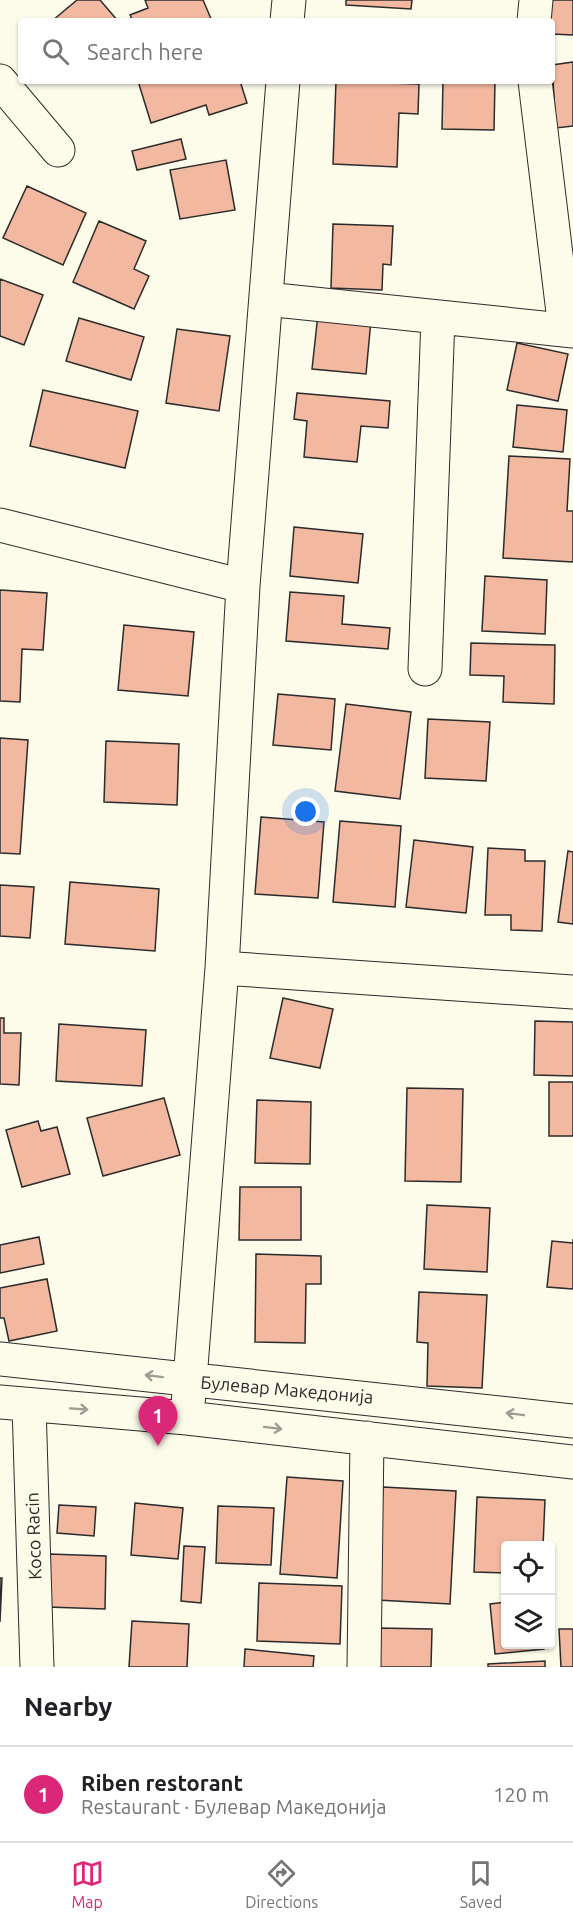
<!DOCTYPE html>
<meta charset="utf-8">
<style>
body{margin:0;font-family:Ubuntu,sans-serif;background:#f6f6f6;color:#202124}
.controls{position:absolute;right:18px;bottom:18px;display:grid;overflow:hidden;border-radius:6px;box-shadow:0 2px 4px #0004}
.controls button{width:54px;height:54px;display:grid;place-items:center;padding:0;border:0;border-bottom:2px solid #e0e0e0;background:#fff;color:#202124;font:30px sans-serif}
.you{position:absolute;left:306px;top:812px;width:21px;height:21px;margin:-15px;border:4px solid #fff;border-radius:50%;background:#1a73e8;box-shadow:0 0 0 9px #1a73e833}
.badge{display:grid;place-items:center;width:39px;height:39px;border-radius:50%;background:#db2777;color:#fff;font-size:20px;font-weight:700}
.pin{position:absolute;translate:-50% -50px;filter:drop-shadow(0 2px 3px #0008)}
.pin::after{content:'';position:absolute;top:32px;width:21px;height:18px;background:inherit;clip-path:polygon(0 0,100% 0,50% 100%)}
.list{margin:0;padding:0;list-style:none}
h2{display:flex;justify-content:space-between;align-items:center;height:78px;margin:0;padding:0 24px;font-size:26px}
h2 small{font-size:20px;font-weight:400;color:#757577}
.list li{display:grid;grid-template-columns:39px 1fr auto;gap:18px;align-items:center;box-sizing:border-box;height:96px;padding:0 24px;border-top:2px solid #e0e0e0}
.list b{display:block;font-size:22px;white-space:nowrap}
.list p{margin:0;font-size:20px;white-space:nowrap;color:#757577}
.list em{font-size:20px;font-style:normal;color:#757577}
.icon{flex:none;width:33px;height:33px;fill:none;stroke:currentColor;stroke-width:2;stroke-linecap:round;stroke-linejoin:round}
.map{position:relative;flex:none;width:573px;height:1667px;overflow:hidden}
.search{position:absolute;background:#fff;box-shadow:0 2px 4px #0004;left:18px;right:18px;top:18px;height:66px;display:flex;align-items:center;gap:15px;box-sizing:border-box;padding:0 21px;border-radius:6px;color:#757577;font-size:22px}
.sheet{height:174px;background:#fff}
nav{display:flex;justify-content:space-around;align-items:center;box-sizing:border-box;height:84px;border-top:2px solid #e0e0e0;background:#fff;font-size:16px;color:#757577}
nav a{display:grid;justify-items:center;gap:3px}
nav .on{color:#db2777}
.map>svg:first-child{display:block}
.building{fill:#f2b8a0;stroke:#2b2b2b;stroke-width:1.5}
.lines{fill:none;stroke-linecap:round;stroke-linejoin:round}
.street-casing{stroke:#2b2b2b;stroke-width:35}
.street{stroke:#fdfbea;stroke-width:33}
.oneway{stroke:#9e9d94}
.labels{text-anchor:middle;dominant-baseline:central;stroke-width:4.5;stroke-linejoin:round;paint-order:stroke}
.street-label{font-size:18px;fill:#2b2b2b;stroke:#fdfbea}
</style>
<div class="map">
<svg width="573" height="1667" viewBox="0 0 573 1667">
<rect width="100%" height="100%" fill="#fdfbea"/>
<!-- building -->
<path class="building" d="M 77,0 L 100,0 L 118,21 L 52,21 Z
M 145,0 L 203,0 L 212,21 L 133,21 L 130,15 L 148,8 Z
M 346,0 L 412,0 L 411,9 L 346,5 Z
M 547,0 L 573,0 L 573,35 L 552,34 L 552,21 L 546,21 Z
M 573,62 L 573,126 L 556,128 L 552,65 Z
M 138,81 L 240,81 L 247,103 L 209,115 L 206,105 L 151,123 Z
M 336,81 L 419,84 L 418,114 L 399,113 L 397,167 L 333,164 Z
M 443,81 L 495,81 L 494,130 L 442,129 Z
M 181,139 L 186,159 L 137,170 L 132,151 Z
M 226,160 L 235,210 L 180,219 L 170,170 Z
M 27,186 L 86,213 L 63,265 L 3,238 Z
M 99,221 L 146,241 L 134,269 L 149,276 L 134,309 L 73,282 Z
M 333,224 L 393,226 L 391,265 L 383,264 L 382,290 L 331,288 Z
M 0,279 L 43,295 L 24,345 L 0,336 Z
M 318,314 L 371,320 L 366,374 L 312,369 Z
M 79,318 L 144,337 L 131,380 L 66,361 Z
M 177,329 L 230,336 L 219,411 L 166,403 Z
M 517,343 L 568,354 L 558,401 L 507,390 Z
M 43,390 L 138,411 L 125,468 L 30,446 Z
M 297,393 L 390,401 L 388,428 L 361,426 L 357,462 L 304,457 L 307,421 L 294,419 Z
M 517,405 L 567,410 L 563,452 L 513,447 Z
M 509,456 L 570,459 L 567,511 L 573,511 L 573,562 L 503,558 Z
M 294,527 L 363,534 L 358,583 L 290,576 Z
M 485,576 L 547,580 L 545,634 L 482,631 Z
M 0,590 L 47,593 L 43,650 L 22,649 L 20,702 L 0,701 Z
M 290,592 L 344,596 L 342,624 L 390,628 L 388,649 L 286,641 Z
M 124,625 L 194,632 L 188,696 L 118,690 Z
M 471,643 L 555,645 L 554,704 L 503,702 L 504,676 L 470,675 Z
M 278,694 L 335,699 L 331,750 L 273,745 Z
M 346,704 L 411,712 L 400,799 L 335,791 Z
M 428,719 L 490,722 L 486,781 L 425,778 Z
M 0,738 L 28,740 L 20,854 L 0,853 Z
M 106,741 L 179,744 L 177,805 L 104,802 Z
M 261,817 L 324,822 L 318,898 L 255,894 Z
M 340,821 L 401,826 L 395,907 L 333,902 Z
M 414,840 L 473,847 L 466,913 L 406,907 Z
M 488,848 L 525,850 L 525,861 L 545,861 L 542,931 L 511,930 L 511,915 L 485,915 Z
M 568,851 L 573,852 L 573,924 L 558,922 Z
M 70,882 L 159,889 L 155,951 L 65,944 Z
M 0,885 L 34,887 L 30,938 L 0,936 Z
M 283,998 L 333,1009 L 320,1068 L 270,1058 Z
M 0,1018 L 4,1018 L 4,1033 L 21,1033 L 19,1085 L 0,1084 Z
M 535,1021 L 573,1022 L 573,1076 L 534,1075 Z
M 59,1024 L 146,1030 L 142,1086 L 56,1081 Z
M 549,1082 L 573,1082 L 573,1136 L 549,1136 Z
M 407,1088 L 463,1089 L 461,1182 L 405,1181 Z
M 164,1098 L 180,1155 L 103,1176 L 87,1118 Z
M 257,1100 L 311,1102 L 310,1164 L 255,1163 Z
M 38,1121 L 41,1131 L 57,1127 L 70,1174 L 22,1187 L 6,1130 Z
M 240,1187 L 301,1187 L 301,1240 L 239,1240 Z
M 427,1205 L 490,1208 L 487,1272 L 424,1269 Z
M 39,1237 L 44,1264 L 0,1273 L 0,1245 Z
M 573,1239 L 573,1289 L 547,1287 L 552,1241 L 573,1243 Z
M 256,1254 L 321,1256 L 321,1284 L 306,1284 L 305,1343 L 255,1342 Z
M 47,1279 L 57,1331 L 9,1341 L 4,1318 L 0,1318 L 0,1288 Z
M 419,1292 L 487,1295 L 482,1388 L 427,1386 L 428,1343 L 417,1342 Z
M 287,1477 L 343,1481 L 337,1578 L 280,1574 Z
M 383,1487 L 456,1491 L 450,1604 L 377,1600 Z
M 477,1497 L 545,1500 L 543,1546 L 506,1546 L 506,1573 L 474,1572 Z
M 135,1503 L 183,1508 L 178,1559 L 131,1555 Z
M 59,1505 L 96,1507 L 94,1536 L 57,1533 Z
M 218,1506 L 274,1508 L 271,1565 L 216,1563 Z
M 184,1546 L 205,1547 L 201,1603 L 181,1601 Z
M 49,1554 L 106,1556 L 105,1609 L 48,1607 Z
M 0,1578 L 2,1578 L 0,1622 Z
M 259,1583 L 342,1586 L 340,1644 L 257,1641 Z
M 506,1602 L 506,1644 L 544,1644 L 544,1649 L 495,1654 L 490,1604 Z
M 132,1621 L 189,1624 L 187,1667 L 129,1667 Z
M 377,1628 L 432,1629 L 431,1667 L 377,1667 Z
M 559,1629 L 573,1629 L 573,1667 L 561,1667 Z
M 245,1649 L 314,1656 L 313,1667 L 244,1667 Z
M 545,1661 L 545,1667 L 488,1667 L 488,1664 Z"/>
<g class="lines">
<!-- street casing -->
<g class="street-casing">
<path id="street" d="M 287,21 L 289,0
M 534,21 L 536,0
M 0,81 L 58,150
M 535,81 L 565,329
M 266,299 L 573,331
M 0,525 L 243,586
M 425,669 L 438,318
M 222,968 L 573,992
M 0,1359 L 573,1421
M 0,1402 L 187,1418 L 573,1462
M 29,1405 L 37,1667
M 187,1418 L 222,968 L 243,586 L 283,81
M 364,1667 L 367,1438"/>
</g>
<!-- street -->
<use href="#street" class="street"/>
</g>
<!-- one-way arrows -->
<defs><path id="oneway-shaft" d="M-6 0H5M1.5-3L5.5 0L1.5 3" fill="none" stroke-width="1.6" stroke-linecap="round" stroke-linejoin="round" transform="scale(1.5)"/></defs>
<g class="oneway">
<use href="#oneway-shaft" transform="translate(154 1376) rotate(-173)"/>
<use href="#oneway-shaft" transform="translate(79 1409) rotate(4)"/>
<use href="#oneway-shaft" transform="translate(515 1414) rotate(-173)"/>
<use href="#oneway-shaft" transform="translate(273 1428) rotate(7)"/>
</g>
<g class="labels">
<!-- street labels -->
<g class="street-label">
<text transform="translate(287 1389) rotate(5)">Булевар Македонија</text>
<text transform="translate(33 1536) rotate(-92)">Koco Racin</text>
</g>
</g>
</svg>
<div class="controls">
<button><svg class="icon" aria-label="locate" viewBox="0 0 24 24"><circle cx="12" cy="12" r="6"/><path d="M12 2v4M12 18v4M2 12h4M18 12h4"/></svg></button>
<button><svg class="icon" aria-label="layers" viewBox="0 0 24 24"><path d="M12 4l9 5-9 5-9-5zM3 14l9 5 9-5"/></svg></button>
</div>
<div class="you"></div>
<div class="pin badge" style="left:158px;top:1446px">1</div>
<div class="search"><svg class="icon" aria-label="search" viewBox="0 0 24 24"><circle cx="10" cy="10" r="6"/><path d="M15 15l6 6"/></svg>Search here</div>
</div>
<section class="sheet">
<h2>Nearby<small></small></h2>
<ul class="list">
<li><span class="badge">1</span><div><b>Riben restorant</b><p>Restaurant · Булевар Македонија</p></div><em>120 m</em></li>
</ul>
</section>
<nav>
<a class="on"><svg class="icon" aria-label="map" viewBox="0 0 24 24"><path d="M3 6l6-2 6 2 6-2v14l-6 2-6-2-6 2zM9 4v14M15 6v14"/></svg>Map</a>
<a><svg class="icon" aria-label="directions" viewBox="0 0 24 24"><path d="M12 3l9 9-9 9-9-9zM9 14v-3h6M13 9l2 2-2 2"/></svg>Directions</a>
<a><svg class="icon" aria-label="saved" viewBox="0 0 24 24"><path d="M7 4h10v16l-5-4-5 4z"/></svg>Saved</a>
</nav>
